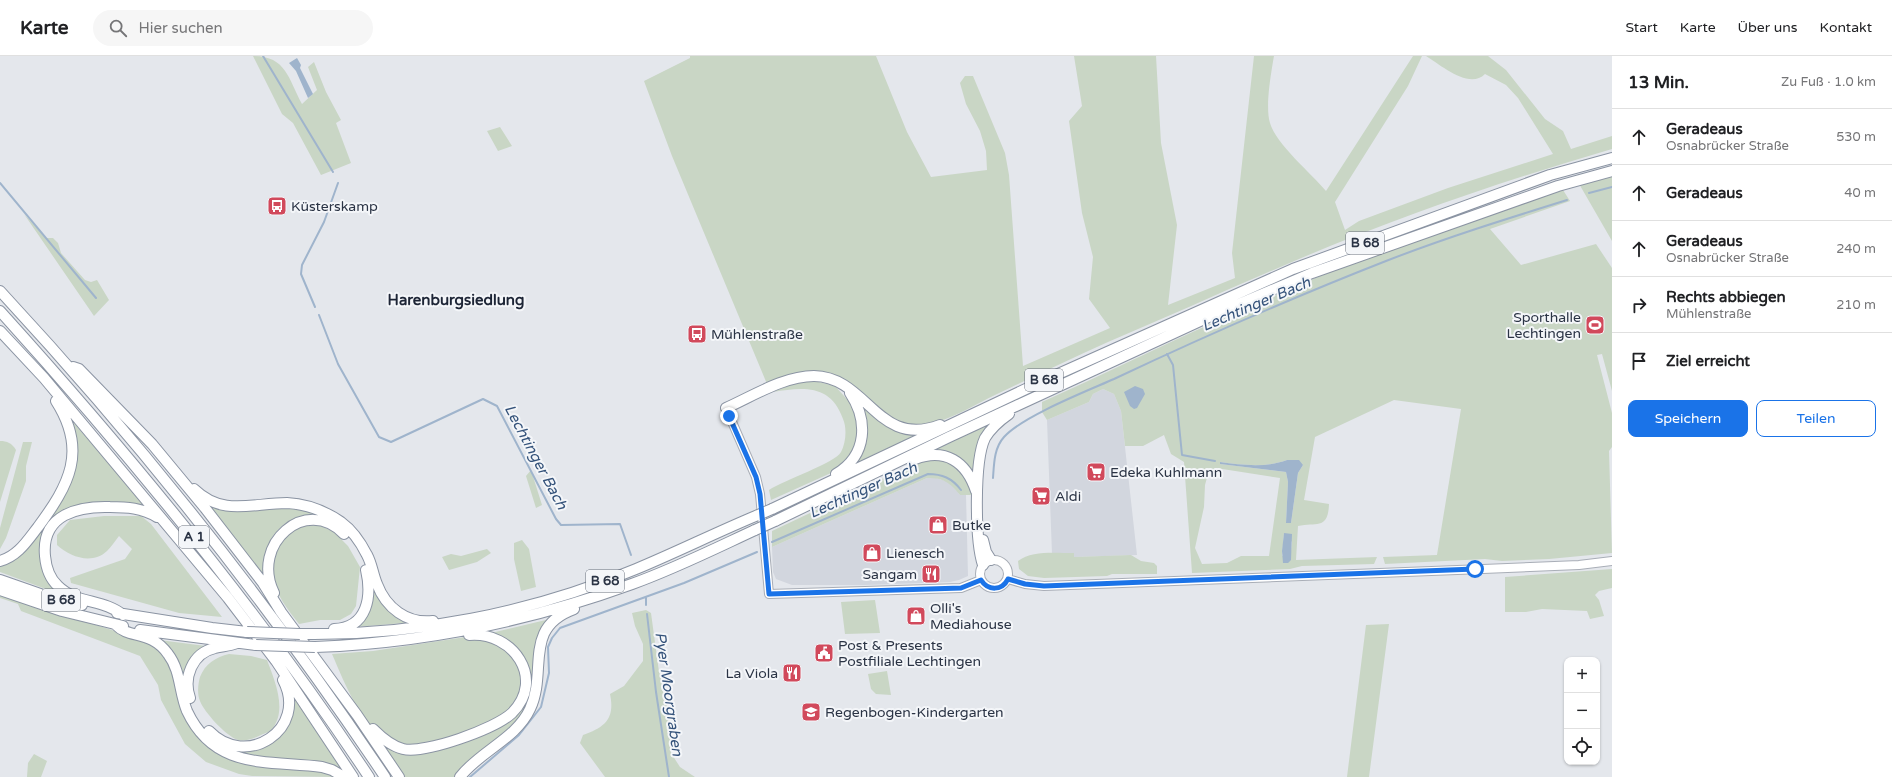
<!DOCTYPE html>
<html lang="de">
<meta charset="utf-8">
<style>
body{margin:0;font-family:"Varela Round",sans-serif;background:#f6f6f6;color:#202124}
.controls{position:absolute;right:12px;bottom:12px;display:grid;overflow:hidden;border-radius:8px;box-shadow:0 1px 3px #0004}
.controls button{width:36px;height:36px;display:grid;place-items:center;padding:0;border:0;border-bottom:1px solid #e0e0e0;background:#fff;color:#202124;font:20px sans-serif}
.stop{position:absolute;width:12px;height:12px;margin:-9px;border:3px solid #1a73e8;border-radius:50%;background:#fff}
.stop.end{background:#1a73e8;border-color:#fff;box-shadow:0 1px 4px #0008}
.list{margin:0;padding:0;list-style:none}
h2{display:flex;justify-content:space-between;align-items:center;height:52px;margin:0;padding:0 16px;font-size:17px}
h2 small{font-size:13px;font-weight:400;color:#757577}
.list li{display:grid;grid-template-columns:26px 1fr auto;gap:12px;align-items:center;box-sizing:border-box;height:56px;padding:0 16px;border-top:1px solid #e0e0e0}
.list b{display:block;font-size:15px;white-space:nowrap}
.list p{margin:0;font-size:13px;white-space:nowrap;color:#757577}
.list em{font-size:13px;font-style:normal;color:#757577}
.actions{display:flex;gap:8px;padding:12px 16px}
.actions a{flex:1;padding:9px 0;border:1px solid #1a73e8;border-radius:8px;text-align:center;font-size:14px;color:#1a73e8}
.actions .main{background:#1a73e8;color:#fff}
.icon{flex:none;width:22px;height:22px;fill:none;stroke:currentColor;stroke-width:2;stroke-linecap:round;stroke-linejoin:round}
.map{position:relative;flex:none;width:1612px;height:721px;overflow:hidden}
header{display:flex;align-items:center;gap:24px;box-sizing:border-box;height:56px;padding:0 20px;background:#fff;border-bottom:1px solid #e0e0e0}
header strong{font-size:19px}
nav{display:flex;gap:22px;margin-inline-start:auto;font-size:14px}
.search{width:280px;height:36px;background:#f6f6f6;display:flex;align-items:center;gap:10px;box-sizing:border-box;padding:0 14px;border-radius:22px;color:#757577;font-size:15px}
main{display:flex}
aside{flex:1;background:#fff}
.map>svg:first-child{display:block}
.built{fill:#d2d6de}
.green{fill:#c9d6c5;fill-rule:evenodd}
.water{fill:#9fb4cc}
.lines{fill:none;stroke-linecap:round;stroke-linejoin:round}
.stream{stroke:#9fb4cc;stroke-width:2}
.secondary-casing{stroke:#a9aeb7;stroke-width:10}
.highway-casing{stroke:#8b94a3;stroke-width:12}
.secondary{stroke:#fff;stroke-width:8}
.highway{stroke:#fff;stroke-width:10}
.highway-bridge-casing{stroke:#8b94a3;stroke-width:12;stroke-linecap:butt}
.highway-bridge{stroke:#fff;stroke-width:10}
.route{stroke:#1a73e8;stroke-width:5}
.labels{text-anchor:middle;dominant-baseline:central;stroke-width:4;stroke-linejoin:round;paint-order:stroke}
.shield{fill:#f4f6f9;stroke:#676e7b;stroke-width:1}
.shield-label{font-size:13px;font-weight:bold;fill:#2b3445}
.poi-label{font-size:14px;fill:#2b3445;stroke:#f4f6f9;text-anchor:start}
.neighbourhood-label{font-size:15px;font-weight:bold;fill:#1d2536;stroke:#f4f6f9}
.water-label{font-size:15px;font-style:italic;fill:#34527a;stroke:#f4f6f9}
</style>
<header>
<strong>Karte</strong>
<div class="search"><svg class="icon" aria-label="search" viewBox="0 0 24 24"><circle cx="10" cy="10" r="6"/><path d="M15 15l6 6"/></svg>Hier suchen</div>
<nav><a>Start</a><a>Karte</a><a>Über uns</a><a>Kontakt</a></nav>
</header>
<main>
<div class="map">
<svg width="1612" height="721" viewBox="0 0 1612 721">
<rect width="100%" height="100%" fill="#e4e7ec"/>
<!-- built -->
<path class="built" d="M 1103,333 L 1114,338 L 1121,355 L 1137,499 L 1074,501 L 1073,497 L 1052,498 L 1047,364 L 1089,346 L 1093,338 Z
M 927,422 L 936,422 L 949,426 L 960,439 L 966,439 L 968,520 L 959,524 L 950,526 L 865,529 L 792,529 L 776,523 L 773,516 L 772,491 Z"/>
<!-- green -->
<path class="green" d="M 253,0 C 286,0 288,22 302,48 L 317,34 L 308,11 L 314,6 L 326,36 L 341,64 L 336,67 L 351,107 L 321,119 L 293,67 L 282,58 Z
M 690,0 L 876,0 L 907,76 L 931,121 L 987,114 L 986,95 L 980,75 L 966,48 L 960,27 L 965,20 L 973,20 L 1005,97 L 1009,119 L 1023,310 L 1110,272 L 1089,243 L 1093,201 L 1082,157 L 1069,65 L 1082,50 L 1074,0 L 1156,0 L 1161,87 L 1177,169 L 1168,249 L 1235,222 L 1232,197 L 1254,0 L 1274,0 C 1271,17 1265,51 1270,67 C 1276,88 1311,117 1326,135 L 1413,0 L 1422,0 L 1408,30 L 1335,146 L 1345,174 L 1359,165 L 1448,132 L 1553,98 L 1518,42 L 1506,29 L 1485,18 C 1469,34 1441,9 1426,0 L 1488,0 L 1506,14 L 1545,63 L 1563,75 L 1571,93 L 1612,80 L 1612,93 C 1506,124 1401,160 1299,203 C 1235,230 1172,259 1108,286 C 1070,303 1033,321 995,339 C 976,348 957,360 937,366 C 879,386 868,319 816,315 C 799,314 783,321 767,328 L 672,100 L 644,25 L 690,2 Z
M 500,71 L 512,90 L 498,95 L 487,75 Z
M 1612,118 L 1612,185 L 1578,126 Z
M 1563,134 L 1570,145 L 1490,173 L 1521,209 L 1596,188 L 1612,212 L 1612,335 L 1602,298 L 1597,299 L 1612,357 L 1612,391 L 1609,395 L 1612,497 L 1549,503 L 1502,505 L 1485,503 L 1385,508 L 1383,501 L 1437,499 L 1461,353 L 1394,344 L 1315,381 L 1304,444 L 1329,448 C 1328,474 1317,466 1298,470 L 1296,504 L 1377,501 L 1374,508 L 1302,510 L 1290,513 L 1192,517 L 1184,406 L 1171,398 L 1164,379 L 1143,390 L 1125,390 L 1121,355 L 1114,338 L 1103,333 L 1093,338 L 1089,346 L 1047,364 L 1042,356 L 1042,346 C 1102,319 1161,290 1221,263 C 1332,213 1447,167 1563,134 ZM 1287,404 L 1303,409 L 1298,417 L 1291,467 L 1286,467 L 1288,426 L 1286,416 L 1220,408 L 1220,406 C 1243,409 1265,412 1287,404 ZM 1216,412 L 1280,422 L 1269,500 L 1241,500 L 1227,507 L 1202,508 L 1195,492 L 1204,451 L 1205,429 L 1208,418 ZM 1284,477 L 1292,486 L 1291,495 L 1282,500 Z
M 24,158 L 46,182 L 53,182 L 58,187 L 61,197 L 85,224 L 91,226 L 97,224 L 109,244 L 94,260 Z
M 810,324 L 835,330 L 854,351 L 859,369 L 855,390 L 847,404 L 831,417 L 771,444 L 769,434 C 784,424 835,407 841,396 C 846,387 847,372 843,363 C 831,328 803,331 773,336 L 795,327 Z
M 861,348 L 922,377 L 851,410 C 860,388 871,372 861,348 Z
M 68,360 L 148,453 L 126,449 L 54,464 L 41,499 L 62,539 L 0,516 L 0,509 L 10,506 L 73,414 Z
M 990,366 L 986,372 L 975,420 C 965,402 951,397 931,395 Z
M 0,385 C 7,385 12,387 16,394 L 0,446 Z
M 23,386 L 32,386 L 26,410 L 26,425 L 6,482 L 0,493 L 0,472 Z
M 937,402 L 955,408 L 970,428 L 972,439 L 960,439 C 949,426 944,422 927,422 L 772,491 L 772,475 L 920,405 Z
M 531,414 L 542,449 L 536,452 L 526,420 Z
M 203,443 L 238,455 L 287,451 L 300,453 L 328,463 C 320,463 311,461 303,462 C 275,464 262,494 263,518 Z
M 104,460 L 141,460 L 151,468 L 222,561 L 179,557 L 71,527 L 70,522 L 125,503 L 132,493 L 119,480 C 115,485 111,491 107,495 C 92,509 70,501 57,489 L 57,479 L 70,464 Z
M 319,469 L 334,476 L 348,490 L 360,511 L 356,550 L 351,558 L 340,564 L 320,564 L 299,568 C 288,554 277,540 273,523 C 268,507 277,482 292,475 C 301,470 309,469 319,469 Z
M 522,484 L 529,493 L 536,531 L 521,535 L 514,503 L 514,487 Z
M 487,493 L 491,497 L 477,506 L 449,514 L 442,501 L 451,498 L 461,500 Z
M 1074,497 L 1074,501 L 1131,499 L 1141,505 L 1154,507 L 1157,510 L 1157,518 L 1112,518 L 1107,520 L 1044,522 L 1028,520 L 1019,513 L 1018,505 C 1032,494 1056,497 1074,497 Z
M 1612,513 L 1612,532 L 1599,535 L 1595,539 L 1599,544 L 1604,560 L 1590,563 L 1587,555 L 1542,553 L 1526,556 L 1505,556 L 1505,521 Z
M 371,522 C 380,543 384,553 405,565 L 404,567 L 356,571 Z
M 0,539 L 112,574 L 157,591 L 170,608 L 177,632 L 215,692 L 310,712 L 339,721 L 252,720 L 239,718 L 206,706 L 185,688 L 161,644 L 158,629 L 140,600 L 21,555 L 18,548 L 0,542 Z
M 875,544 L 880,577 L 845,578 L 841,546 Z
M 646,554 L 651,557 L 659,616 L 666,637 L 671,697 L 680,711 L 695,721 L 605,721 L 580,687 L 583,679 C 606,671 615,662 610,638 L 624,630 L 643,605 L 643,588 L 635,570 L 632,557 Z
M 550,563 C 544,588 537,636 523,656 C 506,682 474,696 454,721 L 404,721 L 382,687 L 423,695 L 516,656 L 527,615 L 491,577 Z
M 1389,568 L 1369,721 L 1347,721 L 1366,569 Z
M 472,580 L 481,580 L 514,597 C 517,608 524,621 521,633 C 519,640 513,651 507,656 C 493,667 438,689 420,690 C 410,691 399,690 390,685 C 359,666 346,630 332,598 L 373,595 Z
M 159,584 L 206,590 L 183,631 Z
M 229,598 L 251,600 L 267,604 C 274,623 288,654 272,673 C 270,676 265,677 261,679 C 255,682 245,686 238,684 C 226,680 204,656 200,645 C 197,638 198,628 200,621 C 205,608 216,601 229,598 Z
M 887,615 L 891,639 L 876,638 L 871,633 L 868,618 Z
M 292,639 L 347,718 L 237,697 L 231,692 L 268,687 Z
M 34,698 L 47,705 L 41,721 L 27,721 L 28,707 Z"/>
<!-- water -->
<path class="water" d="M 297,2 L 301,9 L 300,12 L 313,38 L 308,42 L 296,15 L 289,7 Z
M 1135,330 L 1143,333 L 1145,338 L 1137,352 L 1134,353 L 1130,350 L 1124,336 Z
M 1287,404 L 1299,404 L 1303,409 L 1298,417 L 1291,467 L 1286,467 L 1288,426 L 1286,416 L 1220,408 L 1220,406 C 1243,409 1265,412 1287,404 Z
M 1284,477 L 1292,478 L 1291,504 L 1288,507 L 1283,507 L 1282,495 Z"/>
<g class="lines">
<!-- stream -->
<path class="stream" d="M 263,0 L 333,116
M 0,127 L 96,242
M 1589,137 L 1612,131
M 315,251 L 301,218 L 302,209 L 324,166 L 338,127
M 319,259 L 338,308 L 379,381 L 391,386 L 483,343 L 497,350 L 556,463 L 561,469 L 620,468 L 631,499
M 1167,298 L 1173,309 L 1182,399 L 1215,405
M 993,422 C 994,408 994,392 1004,381 C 1023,360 1087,335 1114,323 C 1203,281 1294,241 1386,205 C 1445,182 1506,163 1567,144
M 772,486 L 928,418 C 942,418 952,422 961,434
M 646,541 L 646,549
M 647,558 L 656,636 L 669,721
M 470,721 L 519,679 L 541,651 L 549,617 L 548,591 L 552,582 L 560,572 L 684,527 L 757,496"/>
<!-- secondary casing -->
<g class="secondary-casing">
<path id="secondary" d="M 726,352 L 756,421 L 760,438 L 769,538 L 961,532 L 981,524
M980 518a14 14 0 1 1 28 0a14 14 0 1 1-28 0Z
M 1008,523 L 1025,528 L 1044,530 L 1483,513 L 1579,509 L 1612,505"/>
</g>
<!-- highway casing -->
<g class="highway-casing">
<path id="highway" d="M 0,235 C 141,387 270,549 385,721
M 0,255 C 133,402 259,555 369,721
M 0,275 L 44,322 L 228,542 L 276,605 L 353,721
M 73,311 L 79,313 L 152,388 L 205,452 L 263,527 L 281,556 L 357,659 L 399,721
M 726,352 C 753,340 784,320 814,320 C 868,321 877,393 940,369
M 915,403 C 945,392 966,405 976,435
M 836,418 C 868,399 868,364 850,337
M 194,433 C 223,461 252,447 287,447 C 306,448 325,455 341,466 C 352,474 361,487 367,499 C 372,508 373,519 377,528 C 386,552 407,568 433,565
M 772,453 L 1047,323 L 1293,213 L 1550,119 L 1612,102
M 775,465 L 949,381 L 1213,259 L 1312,217 L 1558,130 L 1612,115
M 983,484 L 986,496 L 991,504
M 0,505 C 18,500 27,485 38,471 C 69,429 88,395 56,345
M 983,509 C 975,485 974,405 985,382 C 991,372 999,365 1009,358
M 0,524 L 43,539 L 82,549
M 0,534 L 62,555 L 123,570
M 274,537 C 250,488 306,439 344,478
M 117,557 L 212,572 L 247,576
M 123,559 C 104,543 76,548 58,530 C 49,522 46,511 45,500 C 41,458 79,450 110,451 C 127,451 142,452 157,461
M 116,569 C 129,583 151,574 168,598 C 181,615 179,636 187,655 C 215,715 269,704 322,711 L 332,714 L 344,721
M 334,573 C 368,572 372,540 366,514
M 140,574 L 256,589
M 300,578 C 415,580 531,557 636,513 C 677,496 717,476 758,459
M 315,591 C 424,587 530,565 632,528 C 674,513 714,493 755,474
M 190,642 C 183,622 192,597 215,592 C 223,590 229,590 237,587
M 373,673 C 382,682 391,690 403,693 C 425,698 495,673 512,657 C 546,623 513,575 469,579
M 209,675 C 246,714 309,673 283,624
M 460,721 C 480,695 516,683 530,653 C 548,615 522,572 574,553"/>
</g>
<!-- secondary -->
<use href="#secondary" class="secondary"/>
<!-- highway -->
<use href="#highway" class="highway"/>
<!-- highway-bridge casing -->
<g class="highway-bridge-casing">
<path id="highway-bridge" d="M 758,459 L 772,453
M 755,474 L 775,465
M 247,576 L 300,578
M 256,589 L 315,591"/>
</g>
<!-- highway-bridge -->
<use href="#highway-bridge" class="highway-bridge"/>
</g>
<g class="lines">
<!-- route -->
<path class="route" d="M 729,360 L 756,421 L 760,438 L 769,538 L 961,532 L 981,524 C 988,535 1002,535 1008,523 L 1025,528 L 1044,530 L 1475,513"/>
</g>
<!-- icons -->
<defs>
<g id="bus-square" transform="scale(1)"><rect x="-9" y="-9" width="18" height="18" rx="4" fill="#d1495b" stroke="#f4f6f9"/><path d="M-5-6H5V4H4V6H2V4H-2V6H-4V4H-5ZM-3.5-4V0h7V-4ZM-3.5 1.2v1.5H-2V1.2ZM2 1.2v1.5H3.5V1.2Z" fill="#fff"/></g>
<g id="stadium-square" transform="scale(1)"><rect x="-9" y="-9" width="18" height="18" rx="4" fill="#d1495b" stroke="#f4f6f9"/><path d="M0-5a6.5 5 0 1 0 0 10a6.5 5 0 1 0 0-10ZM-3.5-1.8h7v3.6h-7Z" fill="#fff"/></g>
<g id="supermarket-square" transform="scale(1)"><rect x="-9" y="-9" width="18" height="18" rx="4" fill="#d1495b" stroke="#f4f6f9"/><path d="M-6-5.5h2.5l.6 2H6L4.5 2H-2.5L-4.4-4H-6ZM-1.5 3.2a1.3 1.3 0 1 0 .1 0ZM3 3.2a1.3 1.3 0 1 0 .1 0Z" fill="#fff"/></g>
<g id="shop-square" transform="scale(1)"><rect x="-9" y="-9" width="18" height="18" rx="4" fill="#d1495b" stroke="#f4f6f9"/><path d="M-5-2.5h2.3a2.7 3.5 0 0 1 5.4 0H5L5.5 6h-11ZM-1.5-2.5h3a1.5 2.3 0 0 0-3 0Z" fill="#fff"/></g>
<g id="restaurant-square" transform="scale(1)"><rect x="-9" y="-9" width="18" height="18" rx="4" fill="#d1495b" stroke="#f4f6f9"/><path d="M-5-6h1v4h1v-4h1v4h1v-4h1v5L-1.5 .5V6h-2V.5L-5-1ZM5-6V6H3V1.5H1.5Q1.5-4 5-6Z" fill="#fff"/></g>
<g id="civic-square" transform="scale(1)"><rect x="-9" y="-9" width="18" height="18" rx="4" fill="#d1495b" stroke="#f4f6f9"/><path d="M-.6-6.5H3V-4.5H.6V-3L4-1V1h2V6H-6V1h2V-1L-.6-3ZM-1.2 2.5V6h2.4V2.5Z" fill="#fff"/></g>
<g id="school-square" transform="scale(1)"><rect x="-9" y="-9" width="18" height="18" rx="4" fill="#d1495b" stroke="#f4f6f9"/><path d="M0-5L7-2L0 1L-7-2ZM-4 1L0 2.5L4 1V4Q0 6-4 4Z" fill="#fff"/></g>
</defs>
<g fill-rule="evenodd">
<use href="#bus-square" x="277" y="150"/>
<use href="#stadium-square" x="1595" y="269"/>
<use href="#bus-square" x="697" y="278"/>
<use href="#supermarket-square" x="1096" y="416"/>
<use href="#supermarket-square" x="1041" y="440"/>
<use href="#shop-square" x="938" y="469"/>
<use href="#shop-square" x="872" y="497"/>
<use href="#restaurant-square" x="931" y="518"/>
<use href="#shop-square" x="916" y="560"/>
<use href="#civic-square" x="824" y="597"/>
<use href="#restaurant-square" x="792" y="617"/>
<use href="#school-square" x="811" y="656"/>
</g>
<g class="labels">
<!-- shield labels -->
<g class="shield">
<rect x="1346" y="176" width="38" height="22" rx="3"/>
<rect x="1025" y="313" width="38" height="22" rx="3"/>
<rect x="179" y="470" width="30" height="22" rx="3"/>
<rect x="586" y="514" width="38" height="22" rx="3"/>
<rect x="42" y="533" width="38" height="22" rx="3"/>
</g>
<g class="shield-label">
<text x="1365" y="187">B 68</text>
<text x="1044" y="324">B 68</text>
<text x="194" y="481">A 1</text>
<text x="605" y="525">B 68</text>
<text x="61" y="544">B 68</text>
</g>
<!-- poi labels -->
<g class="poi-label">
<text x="291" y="150">Küsterskamp</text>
<text x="1581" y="261" text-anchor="end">Sporthalle<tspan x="1581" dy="16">Lechtingen</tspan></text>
<text x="711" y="278">Mühlenstraße</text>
<text x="1110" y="416">Edeka Kuhlmann</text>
<text x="1055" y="440">Aldi</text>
<text x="952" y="469">Butke</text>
<text x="886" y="497">Lienesch</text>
<text x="917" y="518" text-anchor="end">Sangam</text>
<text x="930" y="552">Olli's<tspan x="930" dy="16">Mediahouse</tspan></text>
<text x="838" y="589">Post &amp; Presents<tspan x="838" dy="16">Postfiliale Lechtingen</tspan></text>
<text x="778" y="617" text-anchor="end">La Viola</text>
<text x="825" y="656">Regenbogen-Kindergarten</text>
</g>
<!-- neighbourhood labels -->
<g class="neighbourhood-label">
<text x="456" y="244">Harenburgsiedlung</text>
</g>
<!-- water labels -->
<g class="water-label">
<text transform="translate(1256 248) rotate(-23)">Lechtinger Bach</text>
<text transform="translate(536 401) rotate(62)">Lechtinger Bach</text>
<text transform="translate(863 434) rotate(-24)">Lechtinger Bach</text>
<text transform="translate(669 638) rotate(82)">Pyer Moorgraben</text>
</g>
</g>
</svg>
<div class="controls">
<button>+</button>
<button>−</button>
<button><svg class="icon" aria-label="locate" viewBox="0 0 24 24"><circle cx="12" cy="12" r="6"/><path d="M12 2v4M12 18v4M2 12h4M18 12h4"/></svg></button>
</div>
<div class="stop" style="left:1475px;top:513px"></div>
<div class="stop end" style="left:729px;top:360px"></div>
</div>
<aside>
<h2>13 Min.<small>Zu Fuß · 1.0 km</small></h2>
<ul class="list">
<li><svg class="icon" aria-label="ahead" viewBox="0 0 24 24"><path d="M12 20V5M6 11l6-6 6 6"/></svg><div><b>Geradeaus</b><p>Osnabrücker Straße</p></div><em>530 m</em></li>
<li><svg class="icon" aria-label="ahead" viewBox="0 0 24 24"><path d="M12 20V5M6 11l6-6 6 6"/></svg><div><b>Geradeaus</b></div><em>40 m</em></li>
<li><svg class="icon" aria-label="ahead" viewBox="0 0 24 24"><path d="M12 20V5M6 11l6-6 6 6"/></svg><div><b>Geradeaus</b><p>Osnabrücker Straße</p></div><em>240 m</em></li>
<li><svg class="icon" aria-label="right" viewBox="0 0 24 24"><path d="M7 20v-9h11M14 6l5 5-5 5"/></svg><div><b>Rechts abbiegen</b><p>Mühlenstraße</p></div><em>210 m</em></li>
<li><svg class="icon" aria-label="arrive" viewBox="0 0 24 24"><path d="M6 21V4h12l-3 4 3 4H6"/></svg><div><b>Ziel erreicht</b></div></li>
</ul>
<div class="actions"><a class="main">Speichern</a><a>Teilen</a></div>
</aside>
</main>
